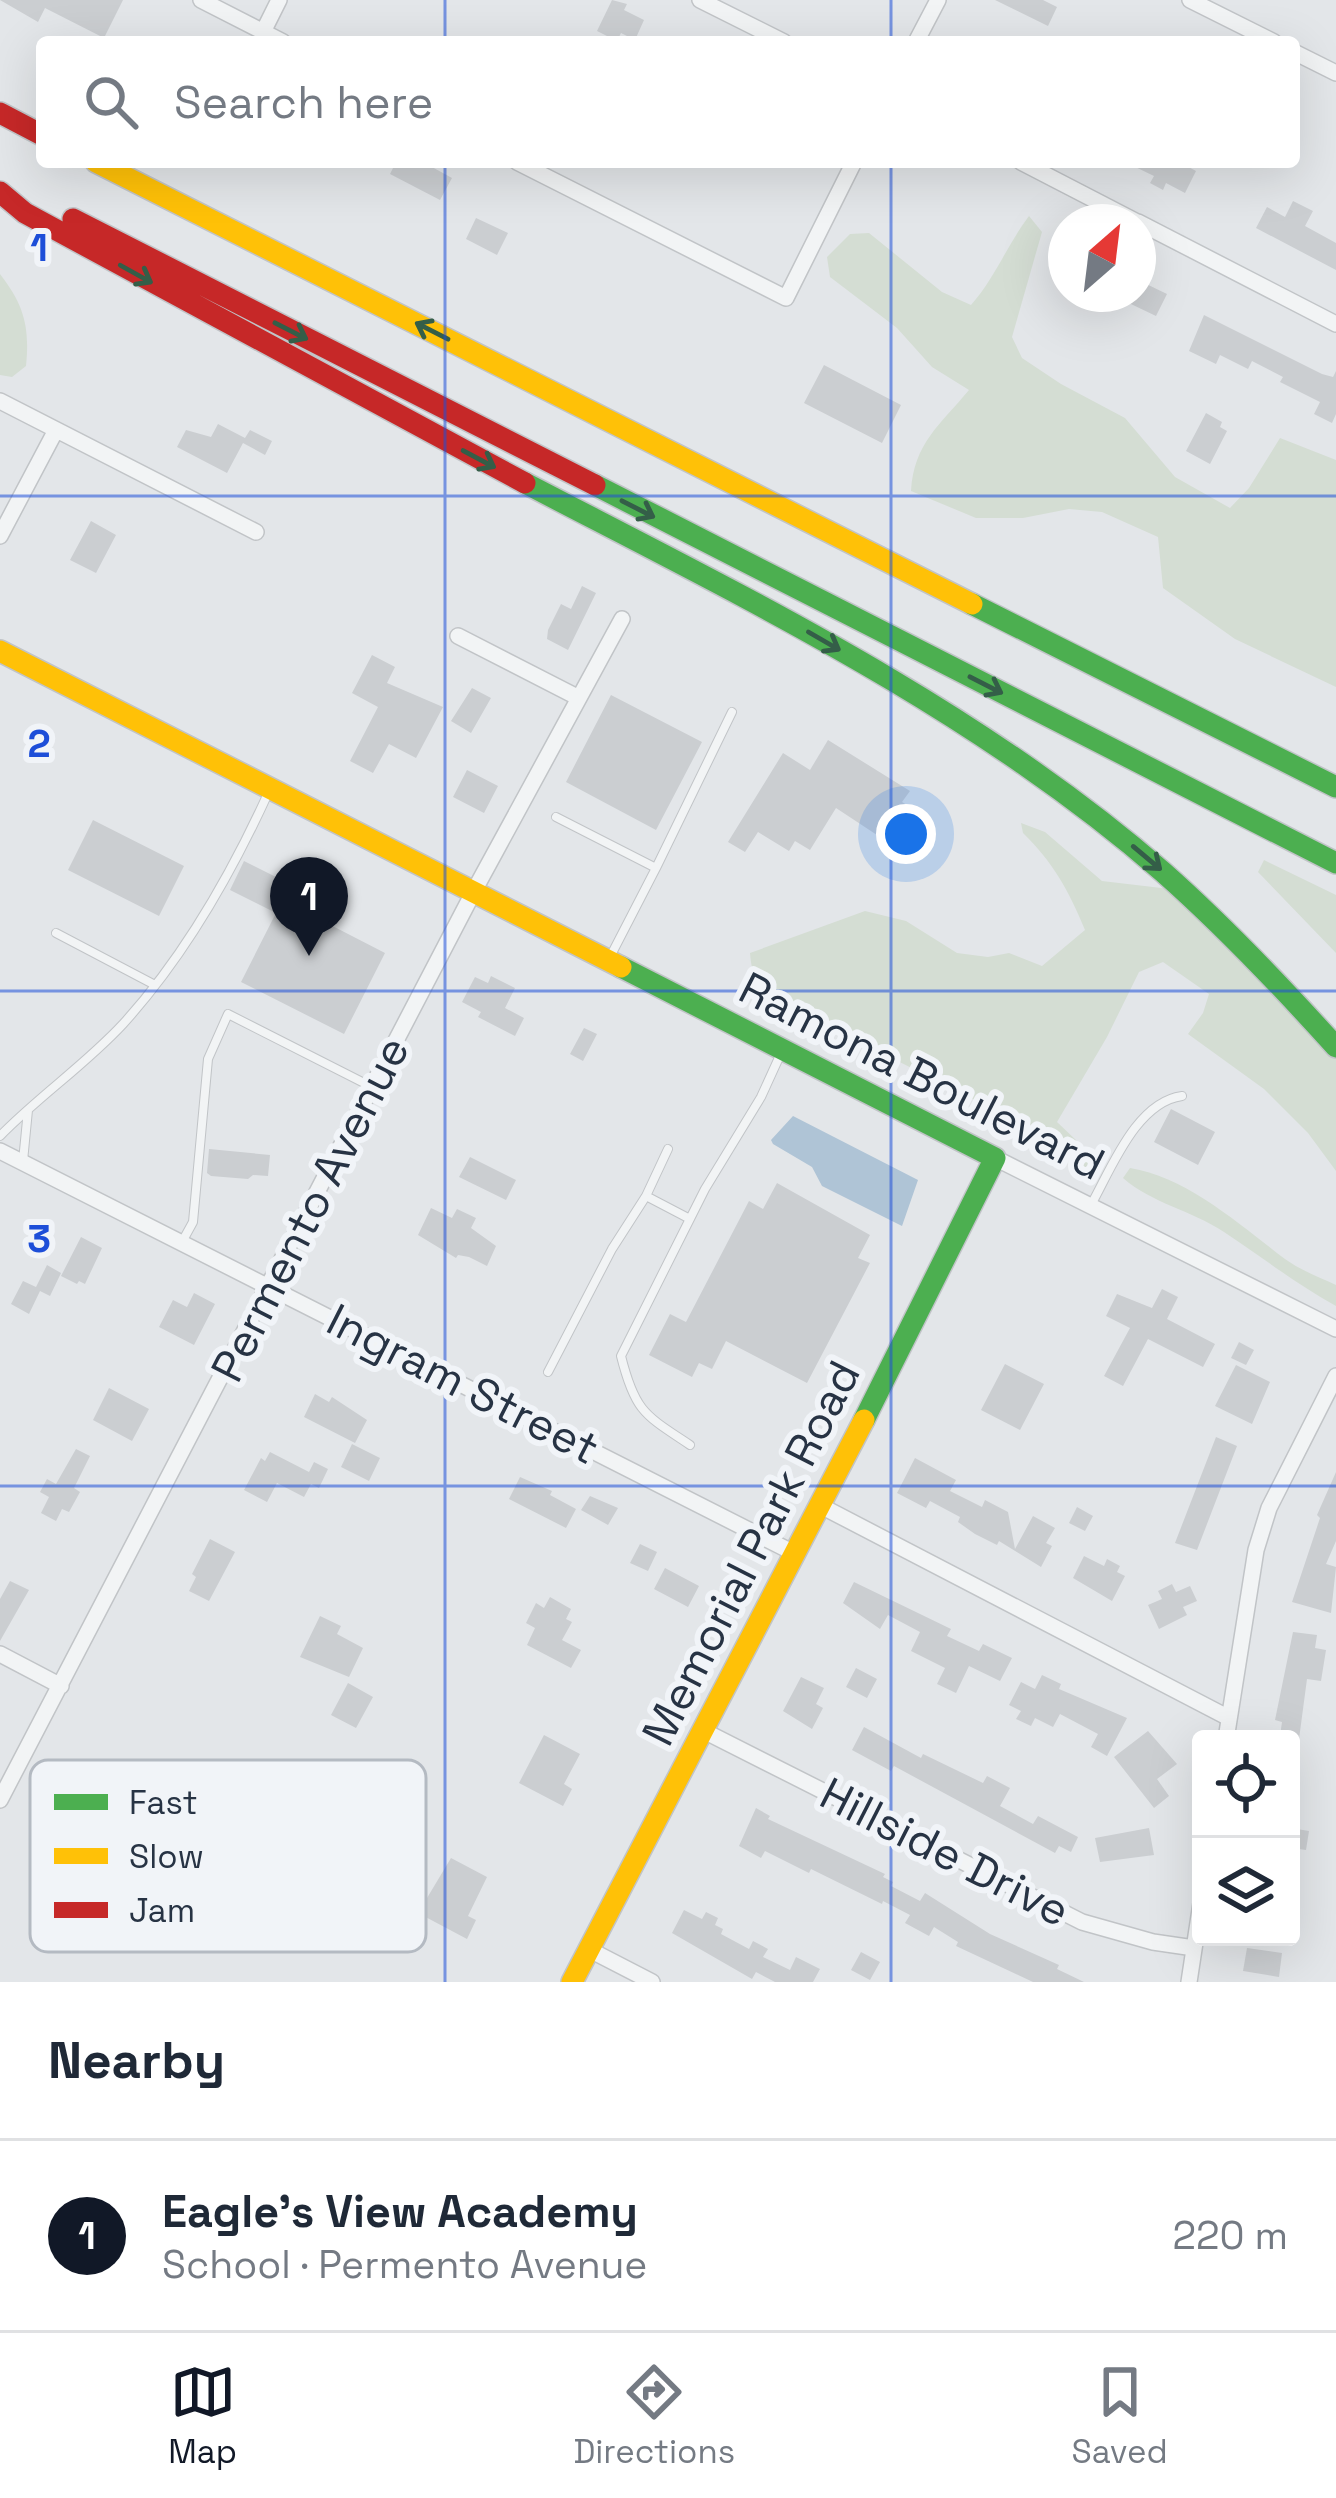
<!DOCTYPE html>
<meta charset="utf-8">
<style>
body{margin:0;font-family:"Space Grotesk",sans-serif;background:#f6f6f7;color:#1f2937}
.controls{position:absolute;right:36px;bottom:36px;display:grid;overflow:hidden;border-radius:12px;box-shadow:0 12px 48px #0002}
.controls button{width:108px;height:108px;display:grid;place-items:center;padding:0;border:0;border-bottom:3px solid #e0e1e3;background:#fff;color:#1f2937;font:60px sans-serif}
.compass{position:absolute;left:1048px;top:204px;width:108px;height:108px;border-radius:50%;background:#fff;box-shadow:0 12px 48px #0002;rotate:28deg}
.you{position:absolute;left:906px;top:834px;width:42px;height:42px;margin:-30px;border:9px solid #fff;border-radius:50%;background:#1a73e8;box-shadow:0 0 0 18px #1a73e833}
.badge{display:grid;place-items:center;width:78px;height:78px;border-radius:50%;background:#111827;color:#fff;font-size:39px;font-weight:700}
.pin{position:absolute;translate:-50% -99px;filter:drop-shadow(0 3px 6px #0008)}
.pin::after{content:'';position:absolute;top:63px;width:42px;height:36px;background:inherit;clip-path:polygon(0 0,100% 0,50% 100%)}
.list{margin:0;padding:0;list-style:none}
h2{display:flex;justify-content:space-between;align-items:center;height:156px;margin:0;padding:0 48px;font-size:51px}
h2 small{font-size:39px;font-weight:400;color:#747a83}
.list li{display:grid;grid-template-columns:78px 1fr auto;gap:36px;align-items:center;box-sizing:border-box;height:192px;padding:0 48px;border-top:3px solid #e0e1e3}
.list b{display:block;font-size:45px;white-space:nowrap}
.list p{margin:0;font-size:39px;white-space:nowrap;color:#747a83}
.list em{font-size:39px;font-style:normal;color:#747a83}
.icon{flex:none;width:66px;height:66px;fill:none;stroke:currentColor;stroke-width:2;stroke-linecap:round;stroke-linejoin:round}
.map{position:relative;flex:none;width:1336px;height:1982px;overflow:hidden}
.search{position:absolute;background:#fff;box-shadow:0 12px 48px #0002;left:36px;right:36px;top:36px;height:132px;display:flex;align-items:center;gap:30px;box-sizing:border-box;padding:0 42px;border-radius:12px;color:#747a83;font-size:45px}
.sheet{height:348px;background:#fff}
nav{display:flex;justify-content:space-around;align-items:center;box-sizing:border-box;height:168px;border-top:3px solid #e0e1e3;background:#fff;font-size:33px;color:#747a83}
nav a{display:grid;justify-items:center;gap:6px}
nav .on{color:#111827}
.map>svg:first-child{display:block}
.green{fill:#d4ddd3}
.water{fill:#afc4d6}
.building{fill:#cbced1}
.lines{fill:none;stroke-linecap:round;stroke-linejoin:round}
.lane-casing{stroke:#c1c4c7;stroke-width:10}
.street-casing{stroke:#c1c4c7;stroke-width:18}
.fast-casing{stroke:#c1c4c7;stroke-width:24}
.slow-casing{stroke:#c1c4c7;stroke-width:24}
.jam-casing{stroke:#c1c4c7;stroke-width:24}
.lane{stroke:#f2f4f5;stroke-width:8}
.street{stroke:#f2f4f5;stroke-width:15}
.fast{stroke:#4caf50;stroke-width:21}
.slow{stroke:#ffc107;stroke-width:21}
.jam{stroke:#c62828;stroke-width:21}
.oneway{stroke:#345e48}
.grid{fill:none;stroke:#1d4ed8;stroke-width:3;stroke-opacity:0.55}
.labels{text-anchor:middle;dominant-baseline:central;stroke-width:12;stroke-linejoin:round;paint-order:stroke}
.street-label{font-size:45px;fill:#273344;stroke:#f1f4f8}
.key{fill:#f1f4f8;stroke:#b4bac2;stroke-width:3}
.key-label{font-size:33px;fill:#273344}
.grid-label{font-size:39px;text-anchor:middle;font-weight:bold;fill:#1d4ed8;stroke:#f1f4f8;stroke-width:12;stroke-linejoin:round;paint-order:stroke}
</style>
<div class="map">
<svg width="1336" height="1982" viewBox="0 0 1336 1982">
<rect width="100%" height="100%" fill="#e3e6e9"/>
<!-- green -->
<path class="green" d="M 1029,216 L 1042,232 L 1012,337 L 1022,358 L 1061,384 L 1125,418 L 1175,477 L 1230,508 L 1249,488 L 1280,438 L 1336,460 L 1336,687 L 1235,639 L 1163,588 L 1158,537 L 1102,512 L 1069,509 L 1023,518 L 976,518 L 911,491 C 914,443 940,425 969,390 L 932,367 L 897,328 L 830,277 L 827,257 L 850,234 L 869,233 L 942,292 L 971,305 C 995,278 1007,245 1029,216 Z
M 0,274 C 24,305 30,327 26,366 L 12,377 L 0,375 Z
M 1021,823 L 1045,832 L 1102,881 L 1170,889 L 1336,1057 L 1336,1171 L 1308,1133 L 1264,1089 L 1188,1034 L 1203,1013 L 1209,994 L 1163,962 L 1139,972 L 1107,1037 L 1057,1122 L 1098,1161 L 1086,1168 C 1015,1116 938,1082 860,1042 C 829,1026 788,1011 762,987 C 753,979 751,965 750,953 L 865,911 L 906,921 L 957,953 L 988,957 L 1009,953 L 1042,966 L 1085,930 C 1069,891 1053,862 1023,833 Z
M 1264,860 L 1336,895 L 1336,953 L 1258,872 Z
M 1130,1168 C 1187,1177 1240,1225 1285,1259 C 1300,1270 1319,1277 1336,1285 L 1336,1306 C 1296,1284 1262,1257 1224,1232 C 1191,1210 1153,1204 1123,1178 Z"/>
<!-- water -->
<path class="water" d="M 793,1116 L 918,1180 L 902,1226 L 822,1186 L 812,1167 L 773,1144 L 771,1140 Z"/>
<!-- building -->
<path class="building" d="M 0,0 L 123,0 L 104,38 L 45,8 L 38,22 Z
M 612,0 L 627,4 L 624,10 L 644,20 L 635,40 L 621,33 L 617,41 L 597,31 Z
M 995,0 L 1043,0 L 1057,7 L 1048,26 Z
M 396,162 L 435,162 L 432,167 L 452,178 L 440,200 L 390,174 Z
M 1125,162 L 1179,162 L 1196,171 L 1185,193 L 1166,183 L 1163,190 L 1150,183 L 1154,176 Z
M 1293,201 L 1313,211 L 1305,226 L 1336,243 L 1336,270 L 1256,228 L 1267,207 L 1285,217 Z
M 476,218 L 508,233 L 497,255 L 466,239 Z
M 1138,280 L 1167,294 L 1156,316 L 1110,294 L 1138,294 Z
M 1204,315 L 1322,374 L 1333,377 L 1336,371 L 1336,414 L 1332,423 L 1314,414 L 1320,402 L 1280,382 L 1283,377 L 1252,361 L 1248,369 L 1220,355 L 1216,364 L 1189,351 Z
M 824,365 L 901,405 L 882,443 L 804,403 Z
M 1206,413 L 1222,422 L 1220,427 L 1227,431 L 1210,464 L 1186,451 Z
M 218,424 L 245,438 L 250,430 L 272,441 L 265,455 L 243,443 L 227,473 L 177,447 L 186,430 L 211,437 Z
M 91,521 L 116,535 L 96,573 L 70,560 Z
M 582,586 L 596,593 L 568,650 L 547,639 L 548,630 L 561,604 L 571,609 Z
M 372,655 L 395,667 L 387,683 L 443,707 L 416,758 L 389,744 L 373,773 L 350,761 L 378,707 L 352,693 Z
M 472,688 L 491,698 L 471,733 L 451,721 Z
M 611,695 L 702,742 L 656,830 L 566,782 Z
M 828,740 L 910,791 L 902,802 L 918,812 L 903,836 L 887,826 L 880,837 L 836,808 L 810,850 L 795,841 L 789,851 L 758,832 L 745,852 L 728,842 L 783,753 L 810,770 Z
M 467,770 L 498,786 L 484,813 L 453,797 Z
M 93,820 L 184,866 L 159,916 L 68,870 Z
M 244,861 L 290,884 L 282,900 L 385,953 L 344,1034 L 241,982 L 276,913 L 230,890 Z
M 491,976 L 515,988 L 505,1008 L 524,1018 L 515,1036 L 478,1017 L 481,1012 L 462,1002 L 475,977 L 488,983 Z
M 584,1028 L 597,1034 L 583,1061 L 570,1054 Z
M 1171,1109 L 1215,1132 L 1198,1165 L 1154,1142 Z
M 209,1149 L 270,1155 L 268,1176 L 253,1175 L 248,1179 L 211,1176 L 207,1173 Z
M 470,1157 L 516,1180 L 506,1200 L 459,1177 Z
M 777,1183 L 870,1235 L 858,1258 L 870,1263 L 807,1383 L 726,1341 L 712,1369 L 699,1363 L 692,1377 L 649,1355 L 670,1314 L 686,1322 L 749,1201 L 763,1209 Z
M 431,1208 L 452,1218 L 457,1209 L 476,1218 L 471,1228 L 496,1246 L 487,1266 L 469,1257 L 458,1255 L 456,1258 L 418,1235 Z
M 81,1237 L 102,1248 L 85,1284 L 79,1281 L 77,1284 L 61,1276 Z
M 47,1265 L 61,1273 L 50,1296 L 40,1291 L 29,1314 L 11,1304 L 23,1281 L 36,1287 Z
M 1162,1289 L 1178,1297 L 1167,1319 L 1215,1344 L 1203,1367 L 1148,1339 L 1123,1386 L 1104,1376 L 1130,1328 L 1106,1316 L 1117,1294 L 1152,1308 Z
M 194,1293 L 215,1304 L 194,1345 L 159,1327 L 173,1300 L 187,1307 Z
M 1239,1342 L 1254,1350 L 1246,1365 L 1231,1358 Z
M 1005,1364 L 1044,1384 L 1020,1430 L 981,1410 Z
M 1236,1365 L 1270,1382 L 1252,1424 L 1215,1406 Z
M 109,1388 L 149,1409 L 132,1441 L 93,1420 Z
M 315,1394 L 329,1402 L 332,1397 L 367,1420 L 355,1443 L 304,1417 Z
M 1216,1437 L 1237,1446 L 1197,1550 L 1175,1543 Z
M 352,1444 L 380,1458 L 369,1481 L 341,1467 Z
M 76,1449 L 90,1456 L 74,1488 L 80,1492 L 69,1512 L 62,1509 L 56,1521 L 41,1513 L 49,1497 L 40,1492 L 47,1479 L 56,1484 Z
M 270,1452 L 309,1472 L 314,1462 L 328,1469 L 319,1488 L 311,1484 L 304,1497 L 277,1483 L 267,1502 L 244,1490 L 261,1458 L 265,1461 Z
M 915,1458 L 956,1480 L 950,1491 L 982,1507 L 985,1500 L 1008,1512 L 1015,1549 L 1033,1516 L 1055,1528 L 1046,1543 L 1052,1546 L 1041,1567 L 999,1541 L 997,1545 L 975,1534 L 958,1522 L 960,1517 L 930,1501 L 926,1508 L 897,1493 Z
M 1336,1472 L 1336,1541 L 1326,1564 L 1336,1567 L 1331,1613 L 1292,1602 L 1320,1518 L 1317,1515 Z
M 520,1477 L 552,1491 L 550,1495 L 576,1509 L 566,1528 L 509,1499 Z
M 590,1496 L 618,1508 L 608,1525 L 581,1510 Z
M 1077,1507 L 1093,1516 L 1085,1531 L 1069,1523 Z
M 210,1539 L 235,1552 L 209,1601 L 189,1591 L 196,1577 L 192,1574 Z
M 640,1544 L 657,1552 L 648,1571 L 630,1563 Z
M 1084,1556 L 1104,1566 L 1107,1559 L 1120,1566 L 1117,1572 L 1125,1576 L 1112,1601 L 1073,1578 Z
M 665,1568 L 699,1586 L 688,1607 L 654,1589 Z
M 10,1581 L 29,1590 L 0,1641 L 0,1599 Z
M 854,1582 L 951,1629 L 947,1636 L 979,1651 L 983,1644 L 1012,1658 L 1000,1681 L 969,1666 L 956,1693 L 937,1684 L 945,1668 L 911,1651 L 920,1632 L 888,1615 L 880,1629 L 843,1603 Z
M 1172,1584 L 1176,1592 L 1190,1586 L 1197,1601 L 1183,1607 L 1187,1615 L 1159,1629 L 1148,1605 L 1162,1599 L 1158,1591 Z
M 550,1597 L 571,1609 L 566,1619 L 572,1622 L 562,1640 L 581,1650 L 571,1668 L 527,1645 L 535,1628 L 526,1623 L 536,1603 L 544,1608 Z
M 320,1616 L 341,1626 L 337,1634 L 363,1648 L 349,1677 L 300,1657 Z
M 1293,1632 L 1317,1635 L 1315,1648 L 1326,1650 L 1321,1681 L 1307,1679 L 1299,1739 L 1280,1736 L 1282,1722 L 1275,1720 Z
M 856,1668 L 877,1679 L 867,1698 L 846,1687 Z
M 1042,1675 L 1061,1684 L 1059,1689 L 1127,1718 L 1107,1756 L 1091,1747 L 1098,1734 L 1060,1714 L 1053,1727 L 1035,1718 L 1031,1726 L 1016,1719 L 1021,1711 L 1009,1705 L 1021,1682 L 1035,1689 Z
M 801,1677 L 824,1688 L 816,1704 L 823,1708 L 812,1729 L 783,1711 Z
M 348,1683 L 373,1697 L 356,1728 L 331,1715 Z
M 864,1727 L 921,1758 L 923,1754 L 983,1783 L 987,1776 L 1010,1788 L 1000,1806 L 1033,1824 L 1038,1816 L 1078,1837 L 1071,1852 L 1059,1846 L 1055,1853 L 894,1766 L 891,1771 L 852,1750 Z
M 1148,1731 L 1177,1764 L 1157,1779 L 1169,1796 L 1154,1808 L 1114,1757 Z
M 544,1735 L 580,1754 L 564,1784 L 572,1789 L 563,1806 L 519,1783 Z
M 756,1808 L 770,1816 L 768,1819 L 885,1874 L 883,1877 L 893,1882 L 891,1886 L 920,1901 L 925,1893 L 990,1934 L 1059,1965 L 1057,1969 L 1084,1982 L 1033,1982 L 956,1946 L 958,1942 L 934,1927 L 929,1936 L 905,1923 L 910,1915 L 883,1901 L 882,1904 L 811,1869 L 809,1873 L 765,1851 L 761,1858 L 739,1846 Z
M 1149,1828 L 1154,1855 L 1100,1862 L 1095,1838 Z
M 1291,1828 L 1309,1831 L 1306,1850 L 1291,1848 Z
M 451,1858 L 487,1877 L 468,1916 L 476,1920 L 467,1939 L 418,1913 Z
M 684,1910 L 702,1919 L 706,1912 L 718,1918 L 715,1925 L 723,1929 L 721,1934 L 749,1949 L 753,1941 L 768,1949 L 763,1957 L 790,1970 L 796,1957 L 820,1969 L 813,1982 L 775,1982 L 756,1972 L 752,1979 L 672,1933 Z
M 1247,1948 L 1282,1953 L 1279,1977 L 1243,1971 Z
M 861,1952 L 880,1962 L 870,1980 L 851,1970 Z"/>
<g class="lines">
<!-- lane casing -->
<g class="lane-casing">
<path id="lane" d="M 556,817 L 656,868 L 609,959
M 656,868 L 732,712
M 56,933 L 155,985
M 0,1136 C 39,1096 85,1065 123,1024 C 185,956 232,873 270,789
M 23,1161 L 28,1110
M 646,1196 L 668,1149
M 1092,1203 C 1112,1167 1137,1102 1182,1096
M 182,1242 L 193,1222 L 208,1059 L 228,1014 L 372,1087
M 548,1372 L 612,1249 L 646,1196 L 690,1219
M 690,1445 C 645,1415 635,1412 621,1356 L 705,1189 L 761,1097 L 782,1051"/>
</g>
<!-- street casing -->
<g class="street-casing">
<path id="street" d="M 201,0 L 283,42
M 700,0 L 784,42
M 1190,0 L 1274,42
M 263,32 L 279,0
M 916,42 L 938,0
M 1294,52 L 1336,73
M 517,162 L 786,298 L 854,162
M 1021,162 L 1137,222
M 1138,222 L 1336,324
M 0,401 L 256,532
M 0,536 L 56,430
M 458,636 L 579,698
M 0,1151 L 796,1554
M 995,1158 L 1336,1329
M 821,1506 L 1229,1718
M 0,1654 L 61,1686
M 704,1731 L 1082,1922 L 1153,1942 L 1194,1948
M 1226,1739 L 1256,1550 L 1269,1508 L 1336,1376
M 0,1800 L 474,891 L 622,619
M 590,1950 L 652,1982
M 1189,1982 L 1201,1903"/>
</g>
<!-- fast casing -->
<g class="fast-casing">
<path id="fast" d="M 525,483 C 744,597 975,708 1163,872 C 1225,927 1281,986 1336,1047
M 595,485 L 1336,863
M 972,604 L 1336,787
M 621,967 L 995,1158 L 864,1420"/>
</g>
<!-- slow casing -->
<g class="slow-casing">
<path id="slow" d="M 96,162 L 972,604
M 0,651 L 621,967
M 572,1982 L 864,1420"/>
</g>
<!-- jam casing -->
<g class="jam-casing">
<path id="jam" d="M 0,113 L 42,135
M 0,192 L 25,213 L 525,483
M 73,219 L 595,485"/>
</g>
<!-- lane -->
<use href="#lane" class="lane"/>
<!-- street -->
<use href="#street" class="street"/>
<!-- fast -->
<use href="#fast" class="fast"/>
<!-- slow -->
<use href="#slow" class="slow"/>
<!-- jam -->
<use href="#jam" class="jam"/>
</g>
<!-- one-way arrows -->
<defs><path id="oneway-shaft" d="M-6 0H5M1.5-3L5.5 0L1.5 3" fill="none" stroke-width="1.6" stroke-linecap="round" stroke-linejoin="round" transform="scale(3)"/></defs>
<g class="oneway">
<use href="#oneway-shaft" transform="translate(136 274) rotate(29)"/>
<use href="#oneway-shaft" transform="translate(291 331) rotate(27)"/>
<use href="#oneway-shaft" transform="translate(432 331) rotate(-153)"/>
<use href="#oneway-shaft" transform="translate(479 459) rotate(28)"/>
<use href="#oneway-shaft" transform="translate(638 509) rotate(27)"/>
<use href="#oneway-shaft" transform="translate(824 641) rotate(30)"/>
<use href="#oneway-shaft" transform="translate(986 685) rotate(27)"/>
<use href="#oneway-shaft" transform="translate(1147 858) rotate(40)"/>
</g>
<!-- grid -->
<path class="grid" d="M 445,0 L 445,42M 891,0 L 891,42M 445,162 L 445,1982M 891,162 L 891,1982M 0,496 L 1336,496M 0,991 L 1336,991M 0,1486 L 1336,1486"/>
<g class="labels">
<!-- street labels -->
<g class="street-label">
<text transform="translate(922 1076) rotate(27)">Ramona Boulevard</text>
<text transform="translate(310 1209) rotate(-63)">Permento Avenue</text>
<text transform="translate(463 1384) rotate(27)">Ingram Street</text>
<text transform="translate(751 1553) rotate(-63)">Memorial Park Road</text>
<text transform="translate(945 1852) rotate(27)">Hillside Drive</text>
</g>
</g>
<!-- legend -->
<rect x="30" y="1760" width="396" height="192" rx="18" class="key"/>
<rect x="54" y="1794" width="54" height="16" fill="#4caf50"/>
<rect x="54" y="1848" width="54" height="16" fill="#ffc107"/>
<rect x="54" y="1902" width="54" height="16" fill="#c62828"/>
<g class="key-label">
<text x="129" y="1814">Fast</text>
<text x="129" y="1868">Slow</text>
<text x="129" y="1922">Jam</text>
</g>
<g class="grid-label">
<text x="39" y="261">1</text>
<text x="39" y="757">2</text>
<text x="39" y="1252">3</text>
</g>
</svg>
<div class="controls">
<button><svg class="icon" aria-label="locate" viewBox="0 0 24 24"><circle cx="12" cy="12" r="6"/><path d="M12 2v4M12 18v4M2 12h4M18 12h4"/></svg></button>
<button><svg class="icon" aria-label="layers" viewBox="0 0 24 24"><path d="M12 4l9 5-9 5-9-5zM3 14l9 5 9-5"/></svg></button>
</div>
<svg class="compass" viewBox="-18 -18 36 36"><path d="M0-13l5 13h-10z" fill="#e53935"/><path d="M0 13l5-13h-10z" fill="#747a83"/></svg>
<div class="you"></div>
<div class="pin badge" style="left:309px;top:956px">1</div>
<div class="search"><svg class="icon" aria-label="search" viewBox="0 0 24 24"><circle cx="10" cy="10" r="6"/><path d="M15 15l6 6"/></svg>Search here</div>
</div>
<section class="sheet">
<h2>Nearby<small></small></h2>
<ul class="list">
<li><span class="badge">1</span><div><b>Eagle's View Academy</b><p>School · Permento Avenue</p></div><em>220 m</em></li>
</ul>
</section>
<nav>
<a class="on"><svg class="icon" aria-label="map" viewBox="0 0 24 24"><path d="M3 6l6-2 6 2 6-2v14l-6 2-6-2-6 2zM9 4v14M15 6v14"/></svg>Map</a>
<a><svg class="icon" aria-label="directions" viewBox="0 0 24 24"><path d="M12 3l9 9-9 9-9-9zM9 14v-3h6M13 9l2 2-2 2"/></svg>Directions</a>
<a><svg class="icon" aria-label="saved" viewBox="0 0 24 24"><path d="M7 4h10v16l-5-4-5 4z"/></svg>Saved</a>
</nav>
